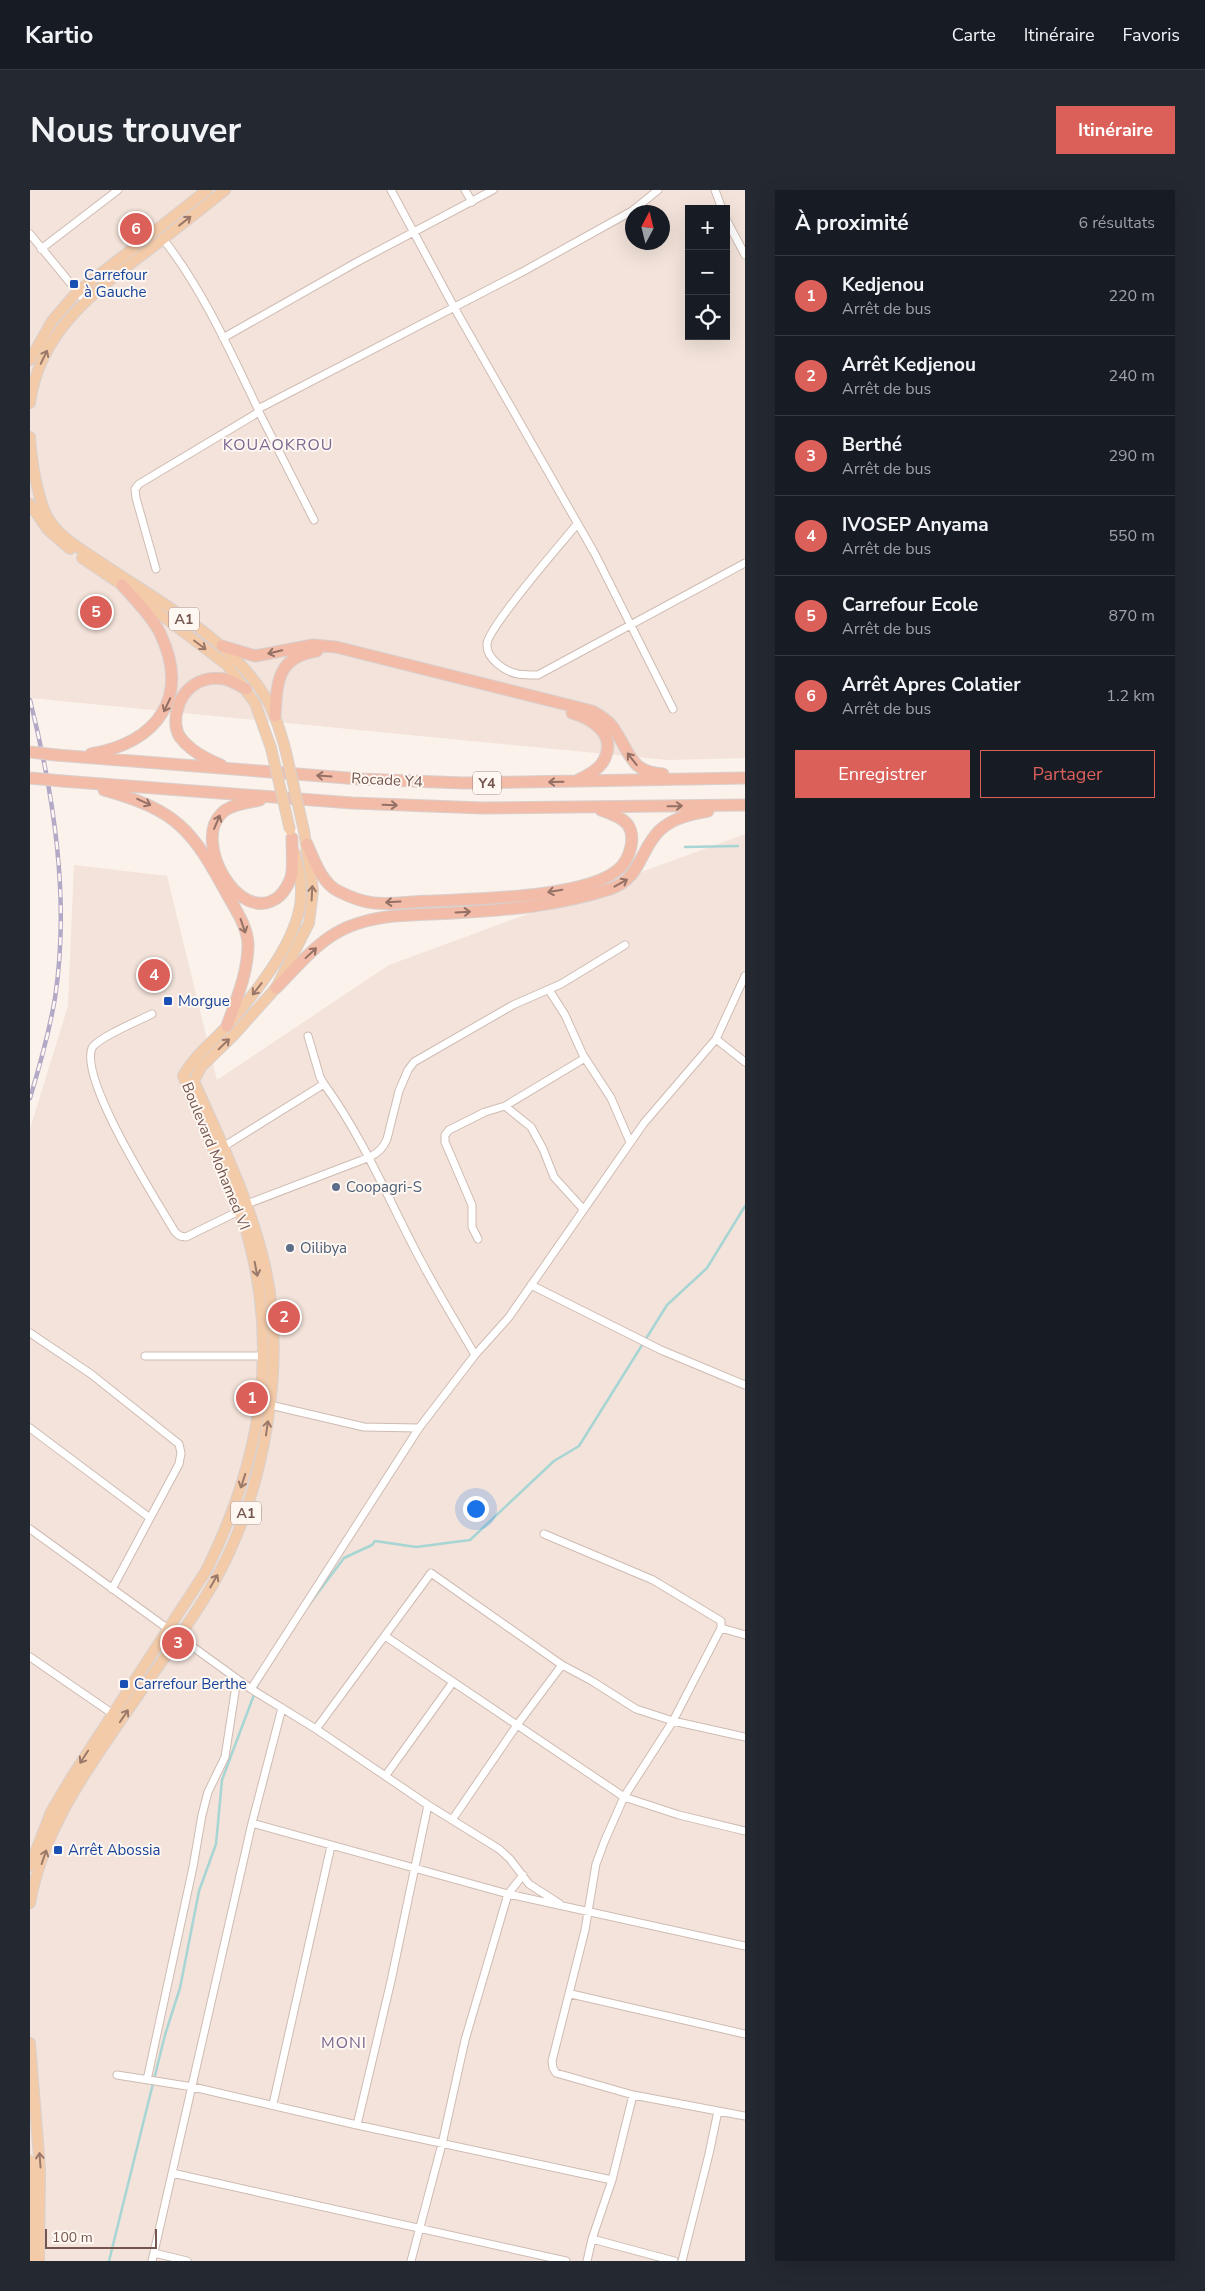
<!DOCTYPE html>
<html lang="fr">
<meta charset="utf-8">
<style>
body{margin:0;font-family:"Nunito Sans",sans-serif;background:#242831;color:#f1f3f6}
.controls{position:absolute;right:15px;top:15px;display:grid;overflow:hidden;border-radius:0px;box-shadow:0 5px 20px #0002}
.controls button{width:45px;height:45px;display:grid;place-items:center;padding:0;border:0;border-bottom:1px solid #363941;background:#171b24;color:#f1f3f6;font:25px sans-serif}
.compass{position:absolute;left:595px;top:15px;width:45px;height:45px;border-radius:50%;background:#171b24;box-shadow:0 5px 20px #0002;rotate:7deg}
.scale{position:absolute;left:15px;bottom:12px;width:112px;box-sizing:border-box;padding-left:5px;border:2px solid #75564f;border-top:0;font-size:14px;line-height:18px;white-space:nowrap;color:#75564f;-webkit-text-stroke:4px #fef7f2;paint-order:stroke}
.you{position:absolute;left:445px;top:1318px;width:18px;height:18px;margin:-12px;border:4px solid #fff;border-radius:50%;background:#1a73e8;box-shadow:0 0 0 8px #1a73e833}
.badge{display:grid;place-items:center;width:32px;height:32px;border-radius:50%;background:#dc605a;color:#fff;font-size:16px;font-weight:700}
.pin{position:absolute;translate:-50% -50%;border:2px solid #fff;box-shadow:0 1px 5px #0006}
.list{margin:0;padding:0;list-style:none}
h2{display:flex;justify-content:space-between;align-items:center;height:65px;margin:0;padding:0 20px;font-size:21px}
h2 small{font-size:16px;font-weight:400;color:#9ea1a6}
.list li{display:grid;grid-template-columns:32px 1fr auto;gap:15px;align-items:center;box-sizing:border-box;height:80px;padding:0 20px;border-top:1px solid #363941}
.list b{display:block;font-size:19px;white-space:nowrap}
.list p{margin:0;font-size:16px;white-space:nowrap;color:#9ea1a6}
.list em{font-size:16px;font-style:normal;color:#9ea1a6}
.actions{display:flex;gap:10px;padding:15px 20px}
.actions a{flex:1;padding:11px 0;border:1px solid #dc605a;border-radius:0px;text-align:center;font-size:18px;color:#dc605a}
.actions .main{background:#dc605a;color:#fff}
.icon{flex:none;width:28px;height:28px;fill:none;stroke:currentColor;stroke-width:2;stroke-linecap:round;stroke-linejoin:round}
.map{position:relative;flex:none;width:715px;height:2071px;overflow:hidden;border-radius:0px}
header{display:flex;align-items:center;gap:30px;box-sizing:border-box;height:70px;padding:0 25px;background:#171b24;border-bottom:1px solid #363941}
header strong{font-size:24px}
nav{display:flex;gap:28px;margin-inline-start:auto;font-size:18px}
.intro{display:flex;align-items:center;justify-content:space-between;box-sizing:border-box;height:120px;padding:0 30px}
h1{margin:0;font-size:35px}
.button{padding:12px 22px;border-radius:0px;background:#dc605a;color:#fff;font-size:18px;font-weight:700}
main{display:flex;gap:30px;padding:0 30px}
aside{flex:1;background:#171b24;border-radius:0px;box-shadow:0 5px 20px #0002}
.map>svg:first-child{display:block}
.residential{fill:#f3e3da;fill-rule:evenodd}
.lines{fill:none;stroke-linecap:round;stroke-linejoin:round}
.stream{stroke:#a7d5d4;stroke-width:2.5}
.minor-casing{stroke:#cfbbb3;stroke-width:9}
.primary-casing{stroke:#d8d0ce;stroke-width:12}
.trunk-casing{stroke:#d8d0ce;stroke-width:13}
.minor{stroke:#fff;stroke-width:7}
.primary{stroke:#f4cba9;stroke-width:10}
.trunk{stroke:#f2bca8;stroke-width:11}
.rail-casing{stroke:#b3a9c6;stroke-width:4.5}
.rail{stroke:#fef7f2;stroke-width:2.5;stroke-dasharray:8;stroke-linecap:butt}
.primary-bridge-casing{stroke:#d8d0ce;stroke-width:12;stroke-linecap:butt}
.trunk-bridge-casing{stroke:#d8d0ce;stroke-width:13;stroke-linecap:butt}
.primary-bridge{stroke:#f4cba9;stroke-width:10}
.trunk-bridge{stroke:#f2bca8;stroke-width:11}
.oneway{stroke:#9b796a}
.oneway2{stroke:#947065}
.transit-dot{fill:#1a4fb4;stroke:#fef7f2;stroke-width:2}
.service-dot{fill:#5c6f8a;stroke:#fef7f2;stroke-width:2}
.labels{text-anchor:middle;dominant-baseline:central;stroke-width:4;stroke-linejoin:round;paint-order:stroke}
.shield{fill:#fef7f2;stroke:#9e8680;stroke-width:1}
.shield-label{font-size:14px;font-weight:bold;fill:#75564f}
.transit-label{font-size:15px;fill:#164399;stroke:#fef7f2;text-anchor:start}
.street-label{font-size:15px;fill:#75564f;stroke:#fef7f2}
.service-label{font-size:15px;fill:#4e5e75;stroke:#fef7f2;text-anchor:start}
.neighbourhood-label{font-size:16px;letter-spacing:1px;fill:#7b6790;stroke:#fef7f2}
</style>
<header>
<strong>Kartio</strong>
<nav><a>Carte</a><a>Itinéraire</a><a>Favoris</a></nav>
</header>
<div class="intro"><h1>Nous trouver</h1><a class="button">Itinéraire</a></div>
<main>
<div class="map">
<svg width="715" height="2071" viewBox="0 0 715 2071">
<rect width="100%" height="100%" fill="#fbf2eb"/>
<!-- residential -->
<path class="residential" d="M 0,0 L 715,0 L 715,568 L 638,570 L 0,508 ZM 659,19 L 696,19 L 696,146 L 659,146 ZM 602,22 L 632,22 L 632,52 L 602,52 Z
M 715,644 L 715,2071 L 0,2071 L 0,939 L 38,816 L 44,675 L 137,686 L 187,890 L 359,775 Z"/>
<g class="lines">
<!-- stream -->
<path class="stream" d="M 655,657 L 708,656
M 278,1416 L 314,1368 L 342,1355 L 345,1351 L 386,1357 L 440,1350 L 524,1271 L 549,1256 L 637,1115 L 677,1078 L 715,1016
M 79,2071 L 135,1845 L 150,1798 L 169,1701 L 186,1654 L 192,1590 L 228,1494"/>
<!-- minor casing -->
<g class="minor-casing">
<path id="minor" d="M 361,0 L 425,119 L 565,364 L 643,519
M 435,0 L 442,12
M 685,0 L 692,19
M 696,29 L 715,65
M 0,44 L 55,111
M 133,49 C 172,98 201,163 228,219
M 11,59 L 88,0
M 193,148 L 327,72 L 463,0
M 229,222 L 284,330
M 547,334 C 532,353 458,437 457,454 C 456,469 476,482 488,484 C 495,485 501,485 508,485 L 715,373
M 126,379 L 106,308 L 105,299 L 109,294 L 229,222 L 228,219 L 494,81 L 602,21 L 628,0
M 519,800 L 535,825 L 553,865 L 581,908 L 600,952
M 122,824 C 110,830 67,848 62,858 C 49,890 127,1011 145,1042 L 150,1046 L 156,1047 L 209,1021
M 686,849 L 715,872
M 294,894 C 334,949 359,1011 391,1071 C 408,1103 427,1134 445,1165
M 475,916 L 501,937 L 513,959 L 524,987 L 553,1019
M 193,957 L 294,894 L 290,887 L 278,846
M 217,1014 L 340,967 C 349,962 353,958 357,949 L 369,901 L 378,880 L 384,872 L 483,815 L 531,794 L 595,755
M 448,1049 L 442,1037 L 442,1015 L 415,952 L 415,945 L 419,940 L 455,922 L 475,916 L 555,868
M 501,1095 L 631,1160 L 715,1195
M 0,1143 L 61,1184 L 149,1254 L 151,1263 L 149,1274 L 82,1399
M 115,1166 L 232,1166
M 240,1215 L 334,1237 L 389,1238 L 445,1165 L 479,1127 L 614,933 L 686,849 L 715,786
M 0,1238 L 120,1328
M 0,1339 L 221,1499 L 286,1539 L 398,1615 L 469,1659 L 480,1669 L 499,1694 L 530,1714
M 514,1344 L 623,1390 L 691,1431 L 691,1438 L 643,1531 L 594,1607 L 575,1650 L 566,1674 L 555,1740 L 522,1871 L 523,1878 L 526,1883 L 603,1905 L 688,1921
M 691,1438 L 715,1445
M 355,1446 L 594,1607 L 649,1625 L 715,1641
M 0,1467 L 83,1524
M 532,1475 L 562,1491 L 606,1519 L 643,1531 L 715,1547
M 221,1499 L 389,1238
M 286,1539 L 401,1383 L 532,1475 L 487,1535 L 422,1630
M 356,1585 L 423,1492
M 222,1633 L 478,1704 L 715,1756
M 541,1804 L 715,1844
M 87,1885 L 163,1897 L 327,1935 L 582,1990
M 117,1890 L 163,1677 L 172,1625 L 178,1602 L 195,1567 L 207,1489
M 243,1914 L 301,1656
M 327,1935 L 361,1791 L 398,1615
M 142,1983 L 536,2071
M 562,2049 L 644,2071
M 124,2063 L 157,2071
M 122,2071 L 222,1633 L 252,1518
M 381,2071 L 412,1954 L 435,1850 L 478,1704 L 493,1685
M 557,2071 L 562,2049 L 582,1990 L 603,1905
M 652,2071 L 679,1964 L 688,1921 L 715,1926"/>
</g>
<!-- primary casing -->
<g class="primary-casing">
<path id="primary" d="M 0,170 L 22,131 L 46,103 L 177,0
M 0,213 C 9,141 67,99 120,59 C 146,39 170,20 195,0
M 0,247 C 1,267 8,315 20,331 C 34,352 60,364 79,378 C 132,413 204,453 236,508 C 245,523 250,541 255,558
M 0,314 L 18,340 L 40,359
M 52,368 L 92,395 L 197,475 L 225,513 L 241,558
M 0,1676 L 21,1622 L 41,1588 L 176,1381 C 230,1272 250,1162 217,1044 C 212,1024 203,1006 195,987 C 181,954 167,920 153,886 C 166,863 181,854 198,835 C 225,803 271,748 271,704 C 272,690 268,677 265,663
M 0,1713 C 14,1635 63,1571 107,1507 C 134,1467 164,1429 187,1387 C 235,1298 258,1171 234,1072 C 219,1008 190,950 164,891 L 171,877 L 203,846 L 246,798 L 279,733 L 283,700 L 274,641
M 0,1853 L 10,1979 L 9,2071
M 0,1971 L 0,2071"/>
</g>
<!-- trunk casing -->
<g class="trunk-casing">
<path id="trunk" d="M 192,456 L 225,466 L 283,455 L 306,457 L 562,521 C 571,526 581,532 586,542 C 601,565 601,582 633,584
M 542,523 C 563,529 587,545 574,570 C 569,580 556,586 546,591
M 245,526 C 247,492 247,467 287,461
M 61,564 C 127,552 161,508 130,443 C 121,425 105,410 92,395
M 26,565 L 330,589 L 434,593 L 715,588
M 191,575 C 176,569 160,561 150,547 C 145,540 145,529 147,521 C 152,498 171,485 195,489 C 202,491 210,496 216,499
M 32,591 L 322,613 L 452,618 L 715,615
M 74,600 C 149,621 162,640 198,706 C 206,720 218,738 218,755 C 218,783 206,810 197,836
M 230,610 C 218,613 200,614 191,624 C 163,652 208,735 247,708 C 254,703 261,691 262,682 C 263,671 262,659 262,648
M 277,654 C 284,670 292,693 308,701 C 318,706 333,712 344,713 C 363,715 383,711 402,711 C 444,709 561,708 591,677 C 600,667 606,647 598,635 C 592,627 580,623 571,620
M 246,798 C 268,776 289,749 318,737 C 351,723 388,725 423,723 C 477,720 527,716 580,699 C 612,688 609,660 630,640 C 643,628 661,624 678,621"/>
</g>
<!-- minor -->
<use href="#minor" class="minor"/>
<!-- primary -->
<use href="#primary" class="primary"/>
<!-- trunk -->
<use href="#trunk" class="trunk"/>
<!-- rail casing -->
<g class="rail-casing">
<path id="rail" d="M 0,510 C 24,606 40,709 25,808 C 19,843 10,875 0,908"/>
</g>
<!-- rail -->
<use href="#rail" class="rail"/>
<!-- primary-bridge casing -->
<g class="primary-bridge-casing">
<path id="primary-bridge" d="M 241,558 L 260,640
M 255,558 L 274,641"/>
</g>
<!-- trunk-bridge casing -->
<g class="trunk-bridge-casing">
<path id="trunk-bridge" d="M 0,562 L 26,565
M 0,588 L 32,591"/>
</g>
<!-- primary-bridge -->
<use href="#primary-bridge" class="primary-bridge"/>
<!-- trunk-bridge -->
<use href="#trunk-bridge" class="trunk-bridge"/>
</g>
<!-- one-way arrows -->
<defs><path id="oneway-shaft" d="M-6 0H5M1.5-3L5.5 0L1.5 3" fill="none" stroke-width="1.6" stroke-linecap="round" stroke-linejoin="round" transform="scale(1.25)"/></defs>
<g class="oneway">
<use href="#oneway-shaft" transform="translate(155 31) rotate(-38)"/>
<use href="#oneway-shaft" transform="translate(14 167) rotate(-64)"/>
<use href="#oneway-shaft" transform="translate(170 455) rotate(37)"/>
<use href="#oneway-shaft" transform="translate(282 703) rotate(-87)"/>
<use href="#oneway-shaft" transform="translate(227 799) rotate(128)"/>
<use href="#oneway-shaft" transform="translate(194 854) rotate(-44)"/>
<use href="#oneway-shaft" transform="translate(226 1079) rotate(79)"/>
<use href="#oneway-shaft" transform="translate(237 1238) rotate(-82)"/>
<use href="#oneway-shaft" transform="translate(213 1291) rotate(108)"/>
<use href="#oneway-shaft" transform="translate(184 1391) rotate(-60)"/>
<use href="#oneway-shaft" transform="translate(94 1526) rotate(-56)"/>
<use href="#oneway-shaft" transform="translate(54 1567) rotate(123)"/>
<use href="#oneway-shaft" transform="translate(14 1667) rotate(-71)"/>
<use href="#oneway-shaft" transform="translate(10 1970) rotate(-94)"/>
</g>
<g class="oneway2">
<use href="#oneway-shaft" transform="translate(245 462) rotate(166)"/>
<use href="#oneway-shaft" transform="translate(137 515) rotate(115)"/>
<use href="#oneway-shaft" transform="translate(602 569) rotate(-128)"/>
<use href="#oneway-shaft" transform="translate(294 586) rotate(-176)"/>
<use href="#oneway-shaft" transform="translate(526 592) rotate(179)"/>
<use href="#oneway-shaft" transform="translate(114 612) rotate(25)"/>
<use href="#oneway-shaft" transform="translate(360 615) rotate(2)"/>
<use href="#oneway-shaft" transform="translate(645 616) rotate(-1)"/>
<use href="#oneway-shaft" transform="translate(187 632) rotate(-67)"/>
<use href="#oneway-shaft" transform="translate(591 693) rotate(-29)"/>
<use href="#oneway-shaft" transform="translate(525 701) rotate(170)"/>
<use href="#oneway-shaft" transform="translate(363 712) rotate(177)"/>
<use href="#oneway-shaft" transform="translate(433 722) rotate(-3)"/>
<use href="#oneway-shaft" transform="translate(213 736) rotate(71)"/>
<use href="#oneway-shaft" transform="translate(281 763) rotate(-43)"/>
</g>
<!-- markers -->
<g class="transit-dot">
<rect x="39" y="89" width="10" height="10" rx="2.5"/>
<rect x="133" y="806" width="10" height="10" rx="2.5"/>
<rect x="89" y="1489" width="10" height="10" rx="2.5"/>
<rect x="23" y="1655" width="10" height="10" rx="2.5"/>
</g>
<g class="service-dot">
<circle cx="306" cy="997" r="5"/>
<circle cx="260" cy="1058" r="5"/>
</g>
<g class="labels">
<!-- shield labels -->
<g class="shield">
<rect x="139" y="417.5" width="30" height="23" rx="4"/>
<rect x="443" y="581.5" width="28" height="23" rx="4"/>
<rect x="201" y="1311.5" width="30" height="23" rx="4"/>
</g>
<g class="shield-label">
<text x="154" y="429">A1</text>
<text x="457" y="593">Y4</text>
<text x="216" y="1323">A1</text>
</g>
<!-- transit labels -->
<g class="transit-label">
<text x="54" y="85">Carrefour<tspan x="54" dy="17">à Gauche</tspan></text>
<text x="148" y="811">Morgue</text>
<text x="104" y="1494">Carrefour Berthe</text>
<text x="38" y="1660">Arrêt Abossia</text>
</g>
<!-- street labels -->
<g class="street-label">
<text transform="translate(357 590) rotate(3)">Rocade Y4</text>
<text transform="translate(186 966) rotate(68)">Boulevard Mohamed VI</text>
</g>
<!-- service labels -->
<g class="service-label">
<text x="316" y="997">Coopagri-S</text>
<text x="270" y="1058">Oilibya</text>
</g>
<!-- neighbourhood labels -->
<g class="neighbourhood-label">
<text x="248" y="255">KOUAOKROU</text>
<text x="314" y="1853">MONI</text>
</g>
</g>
</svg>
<div class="controls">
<button>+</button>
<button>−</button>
<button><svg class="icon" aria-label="locate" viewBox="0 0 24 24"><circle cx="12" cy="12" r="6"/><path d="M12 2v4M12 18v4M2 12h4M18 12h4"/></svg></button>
</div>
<svg class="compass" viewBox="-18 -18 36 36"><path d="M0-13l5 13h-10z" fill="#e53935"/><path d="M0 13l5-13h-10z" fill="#9ea1a6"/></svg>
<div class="scale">100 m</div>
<div class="you"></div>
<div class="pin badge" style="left:222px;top:1208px">1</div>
<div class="pin badge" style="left:254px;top:1127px">2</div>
<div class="pin badge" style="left:148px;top:1453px">3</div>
<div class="pin badge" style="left:124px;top:785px">4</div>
<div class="pin badge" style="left:66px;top:422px">5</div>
<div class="pin badge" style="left:106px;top:39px">6</div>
</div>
<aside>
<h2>À proximité<small>6 résultats</small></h2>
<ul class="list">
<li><span class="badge">1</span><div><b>Kedjenou</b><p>Arrêt de bus</p></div><em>220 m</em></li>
<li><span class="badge">2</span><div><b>Arrêt Kedjenou</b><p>Arrêt de bus</p></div><em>240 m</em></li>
<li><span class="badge">3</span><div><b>Berthé</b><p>Arrêt de bus</p></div><em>290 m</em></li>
<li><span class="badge">4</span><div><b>IVOSEP Anyama</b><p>Arrêt de bus</p></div><em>550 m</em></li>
<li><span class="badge">5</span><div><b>Carrefour Ecole</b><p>Arrêt de bus</p></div><em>870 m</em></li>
<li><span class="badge">6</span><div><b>Arrêt Apres Colatier</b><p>Arrêt de bus</p></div><em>1.2 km</em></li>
</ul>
<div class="actions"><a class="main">Enregistrer</a><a>Partager</a></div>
</aside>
</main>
